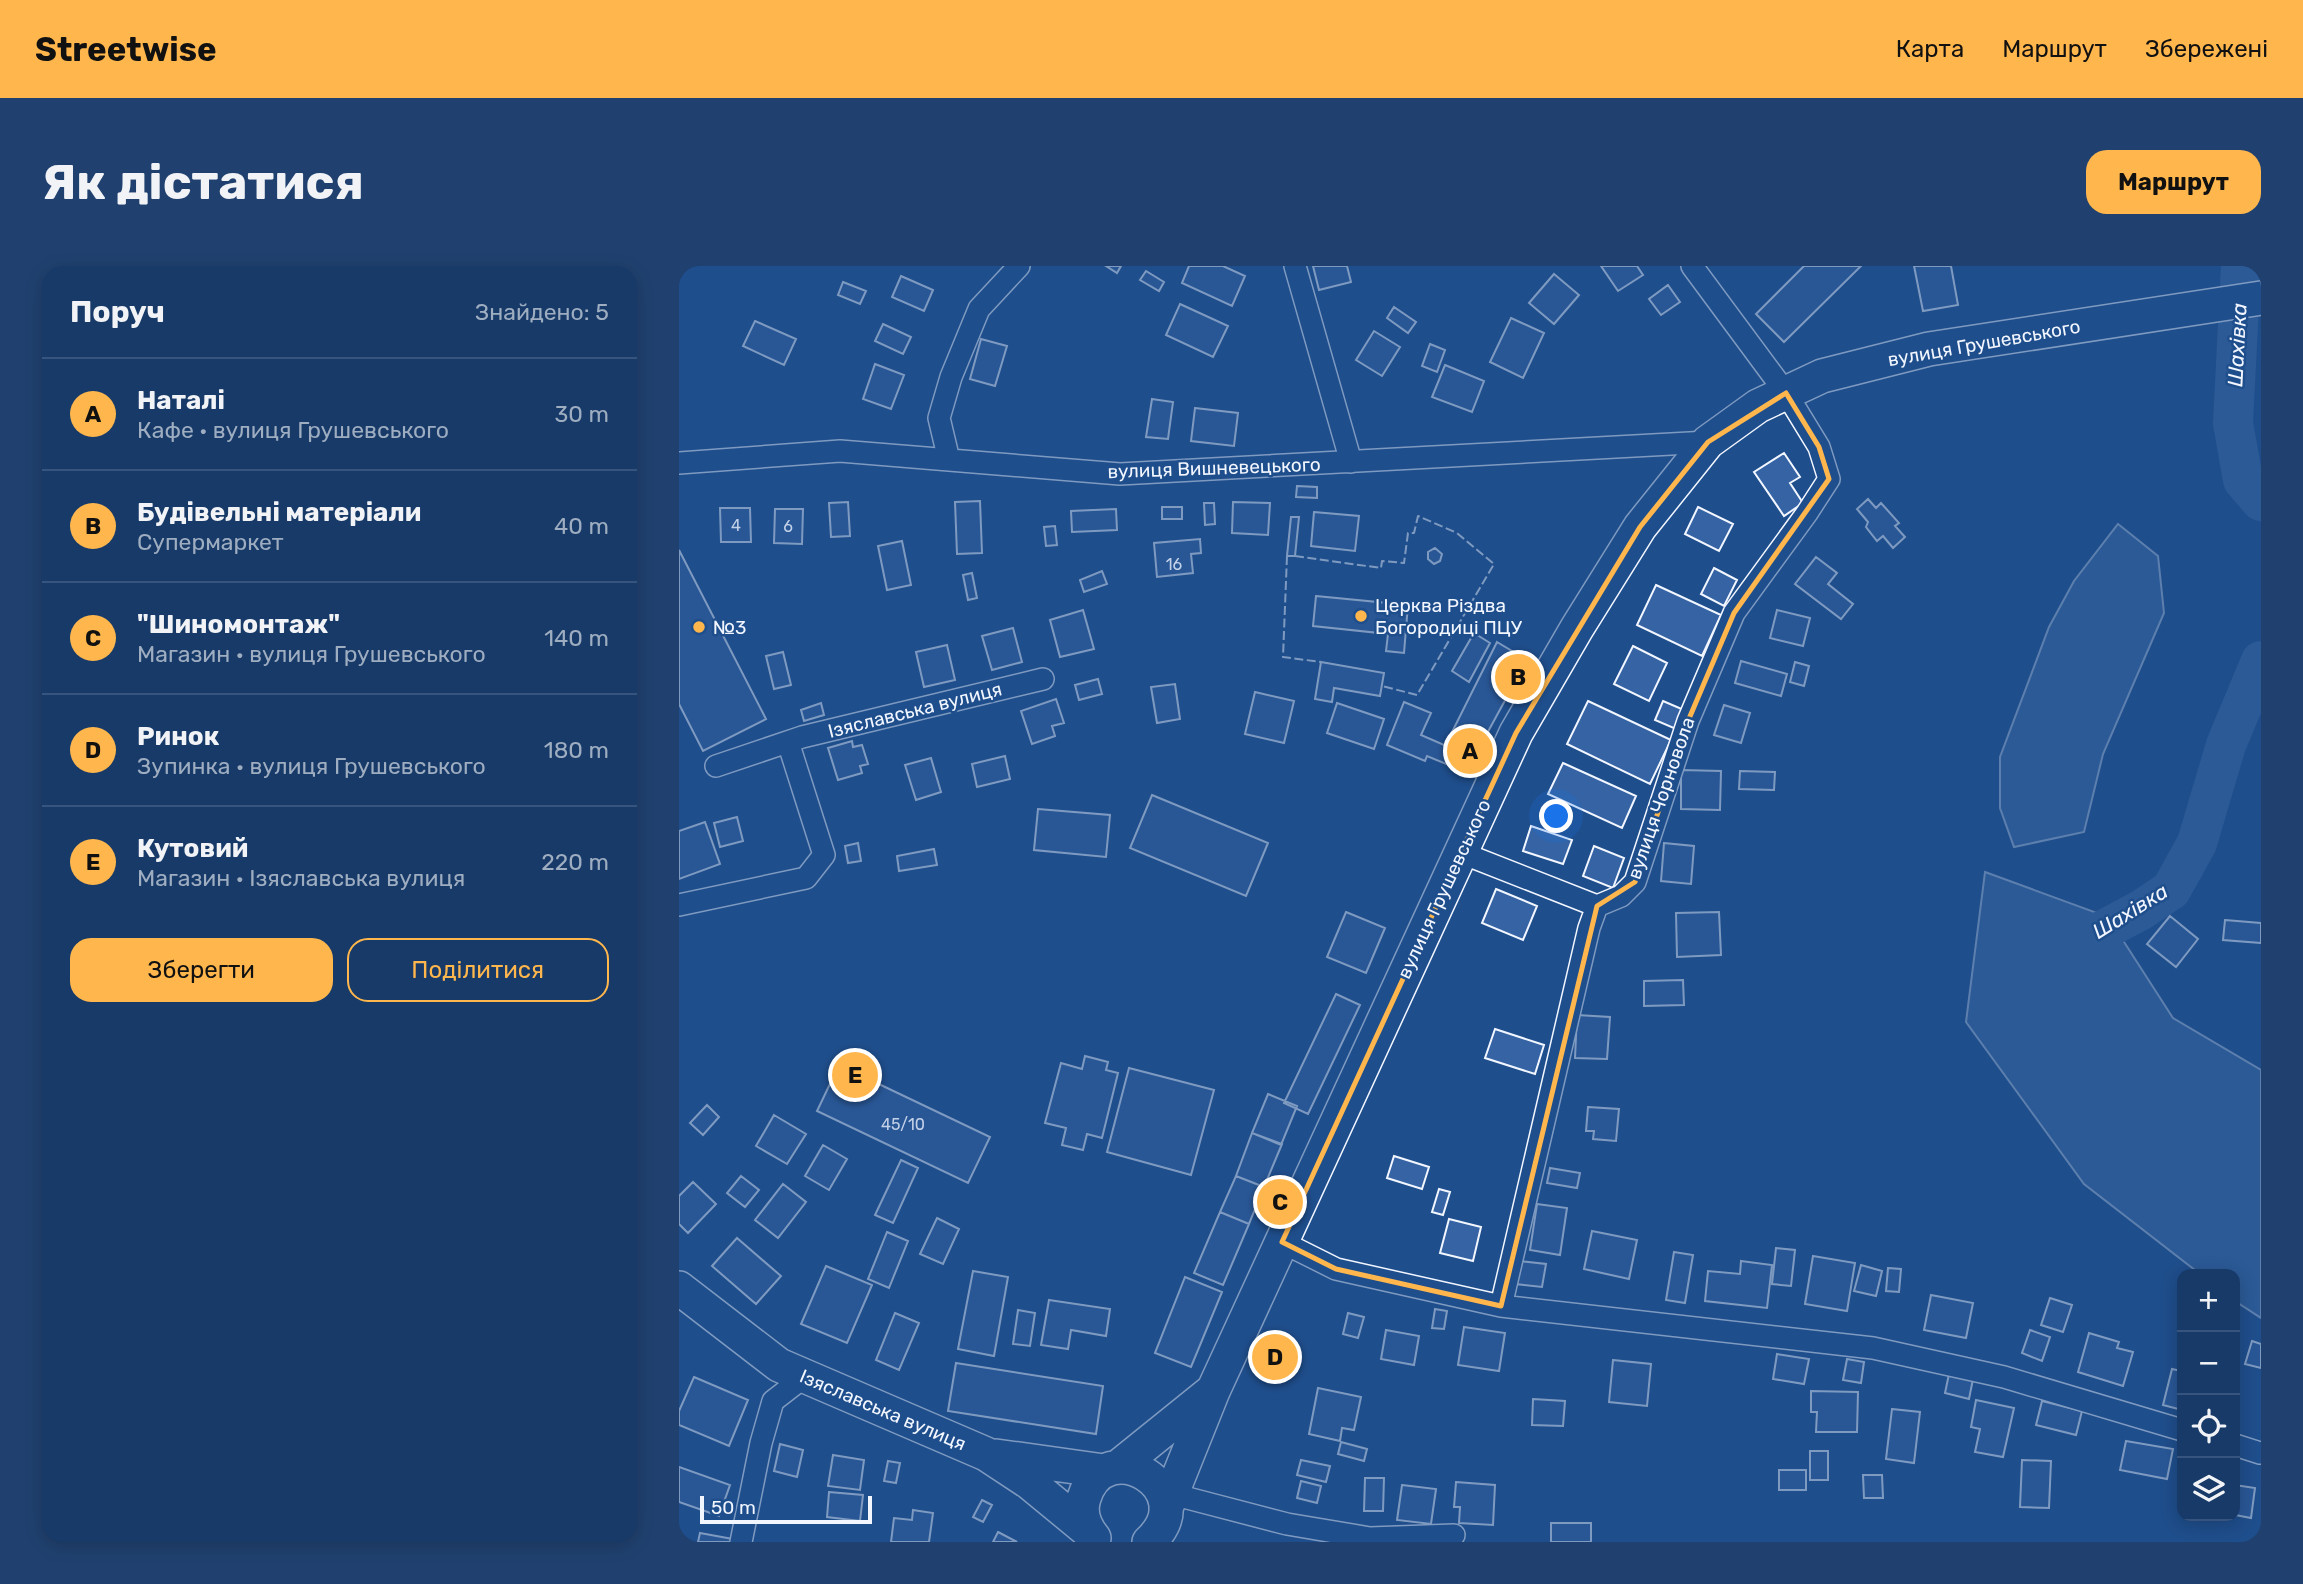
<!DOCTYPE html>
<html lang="uk">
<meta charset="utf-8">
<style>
body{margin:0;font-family:Rubik,sans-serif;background:#20416f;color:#f1f3f6}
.controls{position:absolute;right:21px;bottom:21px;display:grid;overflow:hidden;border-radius:14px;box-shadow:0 4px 18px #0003}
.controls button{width:63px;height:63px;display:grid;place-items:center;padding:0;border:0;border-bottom:2px solid #36547d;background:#173a69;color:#f1f3f6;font:35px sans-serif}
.scale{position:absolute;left:21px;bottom:18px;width:172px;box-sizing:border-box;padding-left:7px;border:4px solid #f2f6ff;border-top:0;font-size:19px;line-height:24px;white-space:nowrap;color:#f2f6ff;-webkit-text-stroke:5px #1f4e8c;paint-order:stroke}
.you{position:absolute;left:878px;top:551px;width:24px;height:24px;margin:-18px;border:5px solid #fff;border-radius:50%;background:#1a73e8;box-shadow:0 0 0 10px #1a73e833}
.badge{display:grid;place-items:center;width:46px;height:46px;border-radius:50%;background:#ffb74d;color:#111;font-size:23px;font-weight:700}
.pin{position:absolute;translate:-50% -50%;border:4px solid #fff;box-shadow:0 2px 7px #0006}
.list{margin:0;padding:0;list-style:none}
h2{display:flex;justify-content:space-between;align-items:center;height:91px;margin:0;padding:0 28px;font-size:30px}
h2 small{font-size:23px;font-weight:400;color:#9eadc0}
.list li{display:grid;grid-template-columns:46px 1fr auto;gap:21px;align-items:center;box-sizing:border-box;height:112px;padding:0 28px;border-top:2px solid #36547d}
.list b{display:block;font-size:26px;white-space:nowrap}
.list p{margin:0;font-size:23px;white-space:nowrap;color:#9eadc0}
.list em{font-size:23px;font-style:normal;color:#9eadc0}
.actions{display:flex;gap:14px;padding:21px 28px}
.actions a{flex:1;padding:16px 0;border:2px solid #ffb74d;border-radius:21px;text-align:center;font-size:24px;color:#ffb74d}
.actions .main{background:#ffb74d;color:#111}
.icon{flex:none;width:38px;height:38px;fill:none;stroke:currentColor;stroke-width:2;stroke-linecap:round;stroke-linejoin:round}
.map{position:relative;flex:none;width:1582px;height:1276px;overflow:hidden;border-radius:21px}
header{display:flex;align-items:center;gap:42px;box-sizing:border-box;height:98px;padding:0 35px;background:#ffb74d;color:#111}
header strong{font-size:33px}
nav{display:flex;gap:38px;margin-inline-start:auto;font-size:24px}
.intro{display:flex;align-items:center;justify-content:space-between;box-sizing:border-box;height:168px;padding:0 42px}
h1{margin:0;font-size:49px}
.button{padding:18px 32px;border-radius:21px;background:#ffb74d;color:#111;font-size:24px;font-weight:700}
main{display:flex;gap:42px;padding:0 42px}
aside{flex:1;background:#173a69;border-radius:21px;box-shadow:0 4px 18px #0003}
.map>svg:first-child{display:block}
.water{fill:#3b69a3;stroke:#a8bbd7;stroke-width:2}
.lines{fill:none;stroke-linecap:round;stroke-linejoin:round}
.river{stroke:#3b69a3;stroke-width:40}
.building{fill:#3563a3;stroke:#f2f6ff;stroke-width:2}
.street-casing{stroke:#f2f6ff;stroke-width:24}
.primary-casing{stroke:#f2f6ff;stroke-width:36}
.street{stroke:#1f4e8c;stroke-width:21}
.primary{stroke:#1f4e8c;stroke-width:33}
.fence{stroke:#f2f6ff;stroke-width:2;stroke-dasharray:9 3.5;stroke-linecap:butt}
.marked{fill:none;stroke:#ffb74d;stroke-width:5;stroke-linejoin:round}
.poi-dot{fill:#ffb74d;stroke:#1f4e8c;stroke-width:2.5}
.labels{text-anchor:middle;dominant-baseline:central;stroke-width:5;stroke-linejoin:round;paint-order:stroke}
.number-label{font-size:16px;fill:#c3d1e8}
.street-label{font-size:19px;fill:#f2f6ff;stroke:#1f4e8c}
.poi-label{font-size:19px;fill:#f2f6ff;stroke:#1f4e8c;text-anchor:start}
.water-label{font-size:21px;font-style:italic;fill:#f2f6ff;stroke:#1f4e8c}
</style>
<header>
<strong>Streetwise</strong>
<nav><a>Карта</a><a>Маршрут</a><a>Збережені</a></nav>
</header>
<div class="intro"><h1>Як дістатися</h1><a class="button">Маршрут</a></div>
<main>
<aside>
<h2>Поруч<small>Знайдено: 5</small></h2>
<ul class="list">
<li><span class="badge">A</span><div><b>Наталі</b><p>Кафе · вулиця Грушевського</p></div><em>30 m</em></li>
<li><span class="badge">B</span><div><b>Будівельні матеріали</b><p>Супермаркет</p></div><em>40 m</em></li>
<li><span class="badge">C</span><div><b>&quot;Шиномонтаж&quot;</b><p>Магазин · вулиця Грушевського</p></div><em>140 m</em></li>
<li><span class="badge">D</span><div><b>Ринок</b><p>Зупинка · вулиця Грушевського</p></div><em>180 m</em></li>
<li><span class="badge">E</span><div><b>Кутовий</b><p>Магазин · Ізяславська вулиця</p></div><em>220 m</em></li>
</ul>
<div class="actions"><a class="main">Зберегти</a><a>Поділитися</a></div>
</aside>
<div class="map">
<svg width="1582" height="1276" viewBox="0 0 1582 1276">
<rect width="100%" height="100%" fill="#1f4e8c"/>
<!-- water -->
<path class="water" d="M 1439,258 L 1479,290 L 1485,347 L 1424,488 L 1405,566 L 1335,581 L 1321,542 L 1321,491 L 1370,361 L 1395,315 Z
M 1306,606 L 1429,651 L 1494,752 L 1582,804 L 1582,1052 L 1556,1035 L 1556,1008 L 1521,1008 L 1405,918 L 1287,756 Z"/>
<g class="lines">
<!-- river -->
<path class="river" d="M 1562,0 L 1554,157 L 1564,214 L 1582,235
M 1400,694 L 1404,675 L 1462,644 L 1492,624 L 1518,577 L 1547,479 L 1582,395"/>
</g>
<!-- building -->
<path class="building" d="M 427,0 L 442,0 L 438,7 Z
M 510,0 L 544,0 L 566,10 L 553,40 L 503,17 Z
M 634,0 L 668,0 L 672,16 L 640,24 Z
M 922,0 L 958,0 L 964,9 L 939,25 Z
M 1125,0 L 1182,0 L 1105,76 L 1077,48 Z
M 1235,0 L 1272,0 L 1279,39 L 1244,45 Z
M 467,5 L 485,16 L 480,25 L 461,14 Z
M 875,8 L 900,29 L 875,58 L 850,37 Z
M 222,10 L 254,24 L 245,45 L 213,31 Z
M 164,16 L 187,25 L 181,38 L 159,29 Z
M 989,19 L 1001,36 L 982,49 L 970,33 Z
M 501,38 L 549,60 L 534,91 L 487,69 Z
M 715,41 L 737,56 L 729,67 L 708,52 Z
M 832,52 L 865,67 L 844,112 L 811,96 Z
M 76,55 L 117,73 L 105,99 L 64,80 Z
M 204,58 L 232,71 L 224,88 L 196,75 Z
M 695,65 L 721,81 L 703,110 L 677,94 Z
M 302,73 L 328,80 L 316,120 L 291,113 Z
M 751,78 L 766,84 L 758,106 L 743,100 Z
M 196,98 L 225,109 L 212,143 L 184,133 Z
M 766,99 L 805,115 L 793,146 L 753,131 Z
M 473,133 L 494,136 L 489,173 L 467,171 Z
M 516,142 L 559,147 L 555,180 L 512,175 Z
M 1105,187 L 1121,211 L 1111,217 L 1124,237 L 1105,250 L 1075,206 Z
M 618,220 L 638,221 L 638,232 L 617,231 Z
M 1189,233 L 1197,242 L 1202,237 L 1220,257 L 1216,260 L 1226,271 L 1214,282 L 1204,270 L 1198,275 L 1187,261 L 1189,256 L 1178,243 Z
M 301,235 L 303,287 L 278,288 L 276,236 Z
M 169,236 L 171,270 L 152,271 L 150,237 Z
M 554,236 L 591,237 L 589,269 L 553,267 Z
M 525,237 L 535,237 L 536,258 L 526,259 Z
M 483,241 L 503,241 L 503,253 L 483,253 Z
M 1019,241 L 1054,258 L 1040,285 L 1006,268 Z
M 41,242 L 71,242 L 72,276 L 42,276 Z
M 96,243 L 124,243 L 123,278 L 95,277 Z
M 437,243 L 438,264 L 393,266 L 392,245 Z
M 635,246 L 680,250 L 676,285 L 632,280 Z
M 612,251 L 620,251 L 616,290 L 608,290 Z
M 376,260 L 378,279 L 367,280 L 365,261 Z
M 521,273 L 522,287 L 512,288 L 514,307 L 478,311 L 475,277 Z
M 223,275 L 232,319 L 208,324 L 199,280 Z
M 756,282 L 763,288 L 761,295 L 755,298 L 749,293 L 749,286 Z
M 0,284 L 87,453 L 24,485 L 0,438 Z
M 1137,291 L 1158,307 L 1149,318 L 1174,338 L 1162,353 L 1116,318 Z
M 1035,302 L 1058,314 L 1045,340 L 1022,328 Z
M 423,305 L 428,318 L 405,326 L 401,314 Z
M 293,307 L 298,332 L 289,334 L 284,309 Z
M 977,319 L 1042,349 L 1023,390 L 958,359 Z
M 637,330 L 729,339 L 725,387 L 707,385 L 709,368 L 634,360 Z
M 404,344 L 415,383 L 381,391 L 371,354 Z
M 1098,344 L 1131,352 L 1124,380 L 1091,372 Z
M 334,362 L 343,396 L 313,404 L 303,370 Z
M 795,367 L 811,377 L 790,416 L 773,405 Z
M 818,376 L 848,394 L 799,484 L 772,468 Z
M 268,379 L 276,414 L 245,421 L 237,386 Z
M 954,380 L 988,397 L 970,435 L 935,418 Z
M 104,386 L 112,419 L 95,423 L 87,390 Z
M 1062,395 L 1108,408 L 1102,430 L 1056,417 Z
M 642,396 L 705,407 L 701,430 L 655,422 L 653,436 L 636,433 Z
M 1116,396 L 1130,400 L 1125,420 L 1111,416 Z
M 419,413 L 423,428 L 400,434 L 396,419 Z
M 496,418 L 501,453 L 478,457 L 472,421 Z
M 576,426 L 615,435 L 605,477 L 566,468 Z
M 377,433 L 385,457 L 373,460 L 376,470 L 353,478 L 342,445 Z
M 909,435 L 992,474 L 971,518 L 888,478 Z
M 984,435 L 1005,444 L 997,463 L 976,454 Z
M 725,436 L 752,447 L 742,469 L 795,492 L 789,507 L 748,490 L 746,495 L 708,479 Z
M 142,437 L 145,449 L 125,455 L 122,444 Z
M 658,437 L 705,453 L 695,483 L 648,467 Z
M 1045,439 L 1071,447 L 1062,477 L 1035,469 Z
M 173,475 L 174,481 L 183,479 L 189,498 L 181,500 L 183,507 L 159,514 L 149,482 Z
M 326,490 L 331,513 L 298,521 L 293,498 Z
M 252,492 L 262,526 L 237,534 L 226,499 Z
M 884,497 L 957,530 L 943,562 L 869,528 Z
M 1002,504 L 1042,505 L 1041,544 L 1002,543 Z
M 1061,505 L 1096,506 L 1095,524 L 1060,523 Z
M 473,529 L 589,577 L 567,630 L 451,582 Z
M 359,543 L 431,549 L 427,591 L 355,584 Z
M 58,551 L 64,575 L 41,581 L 35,557 Z
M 26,556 L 41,598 L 0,613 L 0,565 Z
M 852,560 L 893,574 L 884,598 L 844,585 Z
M 179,577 L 182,595 L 169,597 L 166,580 Z
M 985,577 L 1015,580 L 1012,618 L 982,615 Z
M 915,580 L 945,592 L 934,622 L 904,610 Z
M 255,583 L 258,599 L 220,605 L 218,590 Z
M 817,623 L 858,640 L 844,674 L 803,657 Z
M 667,646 L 706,662 L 687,707 L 648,691 Z
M 1040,646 L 1042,689 L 998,691 L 997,647 Z
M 1491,650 L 1519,673 L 1497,701 L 1468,678 Z
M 1546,654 L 1582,657 L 1582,677 L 1544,674 Z
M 1004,714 L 1005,739 L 965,740 L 965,715 Z
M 657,728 L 681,739 L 629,848 L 605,837 Z
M 898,749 L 931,751 L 928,793 L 896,792 Z
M 816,763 L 865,779 L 856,808 L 806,792 Z
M 406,790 L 429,796 L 427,804 L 439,807 L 423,872 L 408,868 L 404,884 L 383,879 L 387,862 L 366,857 L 382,797 L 403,803 Z
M 160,799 L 311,871 L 289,917 L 138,845 Z
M 450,802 L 535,824 L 512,909 L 428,886 Z
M 589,828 L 618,840 L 602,879 L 573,867 Z
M 28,839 L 40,851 L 24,869 L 11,857 Z
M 909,841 L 940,843 L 937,875 L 914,873 L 915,865 L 907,865 Z
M 95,849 L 127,868 L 108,898 L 77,880 Z
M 573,867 L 603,878 L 585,921 L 557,910 Z
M 144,879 L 168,893 L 150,924 L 126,910 Z
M 715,890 L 750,901 L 743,923 L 708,912 Z
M 222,894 L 239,902 L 214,957 L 196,949 Z
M 871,902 L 901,907 L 898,922 L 868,917 Z
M 62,910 L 80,924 L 66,941 L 48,927 Z
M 557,910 L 585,921 L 570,958 L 541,946 Z
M 14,916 L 37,938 L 9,967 L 0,958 L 0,930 Z
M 104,918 L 127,936 L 99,972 L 76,954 Z
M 760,923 L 771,926 L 764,949 L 753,946 Z
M 858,938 L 888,942 L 881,989 L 851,984 Z
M 541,946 L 570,958 L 544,1019 L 515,1007 Z
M 258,952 L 280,963 L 264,998 L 241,988 Z
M 770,953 L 802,961 L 794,995 L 761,987 Z
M 913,965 L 958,974 L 950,1013 L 905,1003 Z
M 208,966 L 229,975 L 210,1022 L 189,1013 Z
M 58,972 L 102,1010 L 77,1038 L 33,1000 Z
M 1097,982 L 1116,984 L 1112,1020 L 1093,1018 Z
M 995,986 L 1014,989 L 1006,1037 L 987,1034 Z
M 1134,990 L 1176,997 L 1168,1045 L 1126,1038 Z
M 840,995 L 867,998 L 863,1021 L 837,1018 Z
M 1062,995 L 1093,999 L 1088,1042 L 1026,1035 L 1029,1005 L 1061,1008 Z
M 1182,999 L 1203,1005 L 1197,1030 L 1175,1025 Z
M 147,1000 L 193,1019 L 168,1077 L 122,1058 Z
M 1209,1002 L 1222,1003 L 1220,1026 L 1207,1025 Z
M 294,1005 L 329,1011 L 315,1090 L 279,1083 Z
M 506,1011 L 543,1026 L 512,1101 L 476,1087 Z
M 1252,1029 L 1294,1037 L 1287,1072 L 1245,1064 Z
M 1371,1032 L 1393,1039 L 1384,1066 L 1362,1059 Z
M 370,1034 L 431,1043 L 427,1070 L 392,1064 L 389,1083 L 362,1079 Z
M 756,1043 L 768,1045 L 765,1063 L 753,1062 Z
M 339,1044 L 356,1047 L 351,1080 L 334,1078 Z
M 216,1047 L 240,1057 L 220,1104 L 197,1094 Z
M 669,1047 L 685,1051 L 679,1072 L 664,1068 Z
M 785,1061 L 826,1067 L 820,1105 L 779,1099 Z
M 707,1064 L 740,1070 L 735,1099 L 702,1093 Z
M 1351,1064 L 1371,1071 L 1363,1095 L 1343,1087 Z
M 1410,1067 L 1440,1076 L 1438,1082 L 1454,1086 L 1444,1120 L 1399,1106 Z
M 1573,1075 L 1582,1078 L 1582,1102 L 1566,1098 Z
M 1098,1088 L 1130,1093 L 1125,1118 L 1094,1113 Z
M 1168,1093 L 1185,1096 L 1182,1117 L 1164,1114 Z
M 934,1094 L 972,1098 L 968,1140 L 930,1136 Z
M 277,1097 L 424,1120 L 417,1168 L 269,1145 Z
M 1493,1103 L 1503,1105 L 1503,1144 L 1484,1139 Z
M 1270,1108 L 1294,1113 L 1290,1133 L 1266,1127 Z
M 15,1111 L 69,1134 L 50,1180 L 0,1159 L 0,1145 Z
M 639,1122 L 682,1131 L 675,1164 L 663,1162 L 661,1175 L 630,1168 Z
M 1132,1125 L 1179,1126 L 1178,1166 L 1137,1166 L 1138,1146 L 1132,1146 Z
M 854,1133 L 886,1135 L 884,1160 L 853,1159 Z
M 1297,1134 L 1335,1142 L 1324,1191 L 1296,1186 L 1301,1163 L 1292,1161 Z
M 1363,1135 L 1403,1145 L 1397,1169 L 1357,1159 Z
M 1213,1143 L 1241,1146 L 1235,1197 L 1207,1193 Z
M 1447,1175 L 1494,1183 L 1488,1213 L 1441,1204 Z
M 662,1176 L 688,1183 L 685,1195 L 659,1188 Z
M 101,1178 L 124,1184 L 118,1211 L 95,1205 Z
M 1131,1185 L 1149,1185 L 1149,1214 L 1131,1214 Z
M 154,1189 L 185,1194 L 181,1224 L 149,1220 Z
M 622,1194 L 651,1200 L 647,1216 L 618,1209 Z
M 1343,1194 L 1372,1195 L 1370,1242 L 1341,1241 Z
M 209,1195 L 221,1197 L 217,1217 L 205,1215 Z
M 0,1201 L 51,1219 L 40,1250 L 0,1236 Z
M 1100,1204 L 1127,1204 L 1127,1224 L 1100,1224 Z
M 1184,1209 L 1203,1209 L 1204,1232 L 1185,1232 Z
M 686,1212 L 705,1212 L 704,1245 L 685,1245 Z
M 622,1215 L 642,1220 L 638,1237 L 618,1232 Z
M 777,1216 L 816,1219 L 814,1259 L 780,1257 L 781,1241 L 775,1241 Z
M 723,1219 L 757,1223 L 752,1258 L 718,1254 Z
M 1556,1219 L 1576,1222 L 1572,1252 L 1556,1249 Z
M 150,1226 L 184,1229 L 181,1255 L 148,1251 Z
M 303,1234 L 313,1239 L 304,1256 L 294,1251 Z
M 234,1244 L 254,1247 L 250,1276 L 212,1276 L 215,1252 L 233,1254 Z
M 872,1257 L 912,1257 L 912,1276 L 872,1276 Z
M 319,1266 L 338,1276 L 314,1276 Z
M 21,1267 L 54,1273 L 53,1276 L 19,1276 Z"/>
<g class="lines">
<!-- street casing -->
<g class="street-casing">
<path id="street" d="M 616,0 L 672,196
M 270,194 L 260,152 L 272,111 L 300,43 L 340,0
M 0,197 L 161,185 L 441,208 L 1029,176
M 37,500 L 123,471 L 364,413
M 783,587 L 918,640
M 0,639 L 127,612 L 145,589 L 109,476
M 603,976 L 657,1003 L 822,1040 L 1194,1082 L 1325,1111 L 1503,1164
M 822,1040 L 910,662 L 918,640 L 942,630 L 956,616 L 1009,455 L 1055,347 L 1128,247 L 1150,213 L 1140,181 L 1107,127 L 1013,0
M 1556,1179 L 1581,1187
M 493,1228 L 608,1258 L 691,1272 L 775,1269
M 62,1276 L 82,1177 L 94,1135 L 125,1111"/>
</g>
<!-- primary casing -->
<g class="primary-casing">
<path id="primary" d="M 0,1022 L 100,1099 L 307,1188 L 351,1217 L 408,1264
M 317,1190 L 425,1205
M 439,1201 L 532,1126
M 487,1242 L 534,1125 L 837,467 L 898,362 L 961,261 L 1029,176 L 1079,140 L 1143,110 L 1250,83 L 1582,32
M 415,1272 C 406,1261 400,1247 405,1232 C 426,1163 527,1224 470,1276"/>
</g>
<!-- street -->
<use href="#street" class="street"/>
<!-- primary -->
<use href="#primary" class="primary"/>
<!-- fence -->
<path class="fence" d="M 608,290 L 604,391 L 642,396
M 616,290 L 702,302 L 703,295 L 725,297 L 729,267 L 735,267 L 739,250 L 778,267 L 815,298 L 738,429 L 703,420"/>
</g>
<!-- marked area -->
<path d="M0 0H1582V1276H0ZM 1107,127 L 1140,181 L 1150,213 L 1055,347 L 1009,455 L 956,616 L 918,640 L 822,1040 L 657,1003 L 603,976 L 837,467 L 961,261 L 1029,176 Z" fill="#1f4e8c" fill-opacity=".55" fill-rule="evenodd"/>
<path class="marked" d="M 1107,127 L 1140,181 L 1150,213 L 1055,347 L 1009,455 L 956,616 L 918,640 L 822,1040 L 657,1003 L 603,976 L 837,467 L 961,261 L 1029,176 Z"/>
<!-- markers -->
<g class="poi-dot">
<circle cx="682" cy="350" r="7"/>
<circle cx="20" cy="361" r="7"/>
</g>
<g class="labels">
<!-- number labels -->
<g class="number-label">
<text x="57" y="259">4</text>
<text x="109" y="260">6</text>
<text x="495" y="298">16</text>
<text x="224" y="858">45/10</text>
</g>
<!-- street labels -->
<g class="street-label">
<text transform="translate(1305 77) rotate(-10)">вулиця Грушевського</text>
<text transform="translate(535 202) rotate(-2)">вулиця Вишневецького</text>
<text transform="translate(236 444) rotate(-14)">Ізяславська вулиця</text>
<text transform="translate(982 532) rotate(-71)">вулиця Чорновола</text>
<text transform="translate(765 623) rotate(-65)">вулиця Грушевського</text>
<text transform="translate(204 1144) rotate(23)">Ізяславська вулиця</text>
</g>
<!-- poi labels -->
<g class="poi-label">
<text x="696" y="339">Церква Різдва<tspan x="696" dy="22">Богородиці ПЦУ</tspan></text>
<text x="34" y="361">№3</text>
</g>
<!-- water labels -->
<g class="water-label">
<text transform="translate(1558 79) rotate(-87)">Шахівка</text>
<text transform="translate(1451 645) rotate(-32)">Шахівка</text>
</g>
</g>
</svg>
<div class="controls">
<button>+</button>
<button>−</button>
<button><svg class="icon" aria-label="locate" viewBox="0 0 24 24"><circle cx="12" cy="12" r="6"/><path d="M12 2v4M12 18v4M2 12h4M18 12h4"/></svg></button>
<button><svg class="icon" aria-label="layers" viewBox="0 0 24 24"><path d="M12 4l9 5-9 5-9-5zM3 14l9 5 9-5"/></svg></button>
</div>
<div class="scale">50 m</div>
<div class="you"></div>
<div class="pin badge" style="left:791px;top:485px">A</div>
<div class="pin badge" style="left:839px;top:411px">B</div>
<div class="pin badge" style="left:601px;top:936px">C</div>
<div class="pin badge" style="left:596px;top:1091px">D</div>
<div class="pin badge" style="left:176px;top:809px">E</div>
</div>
</main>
